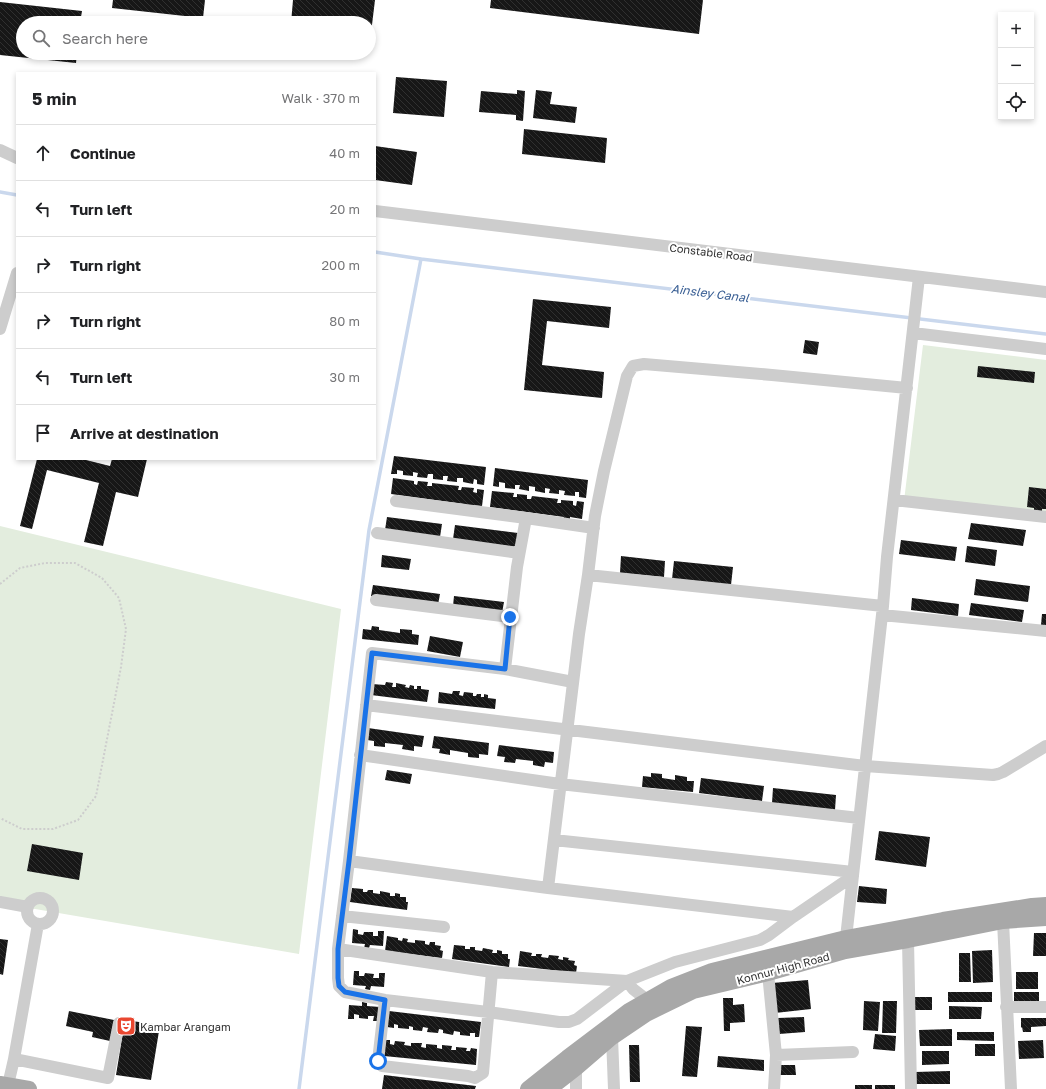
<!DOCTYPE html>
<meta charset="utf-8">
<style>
body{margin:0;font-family:"Golos Text",sans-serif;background:#f6f6f6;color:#202124}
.controls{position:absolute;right:12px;top:12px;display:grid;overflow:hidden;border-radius:0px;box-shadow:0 2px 6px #0003}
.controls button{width:36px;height:36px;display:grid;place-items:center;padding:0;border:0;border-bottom:1px solid #e0e0e0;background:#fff;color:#202124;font:20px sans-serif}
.stop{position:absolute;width:12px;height:12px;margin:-9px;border:3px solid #1a73e8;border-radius:50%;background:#fff}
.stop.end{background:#1a73e8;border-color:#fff;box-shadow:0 1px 4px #0008}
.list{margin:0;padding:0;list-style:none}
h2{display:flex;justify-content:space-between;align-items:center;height:52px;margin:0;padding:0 16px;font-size:17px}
h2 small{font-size:13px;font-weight:400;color:#757577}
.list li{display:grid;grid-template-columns:26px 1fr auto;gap:12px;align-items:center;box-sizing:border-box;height:56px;padding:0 16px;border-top:1px solid #e0e0e0}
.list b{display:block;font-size:15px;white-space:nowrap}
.list em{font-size:13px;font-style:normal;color:#757577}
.icon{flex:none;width:22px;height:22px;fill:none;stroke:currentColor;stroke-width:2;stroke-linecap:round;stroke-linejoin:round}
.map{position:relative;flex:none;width:1046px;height:1089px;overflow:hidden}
.search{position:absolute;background:#fff;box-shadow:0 2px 6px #0003;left:16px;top:16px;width:360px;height:44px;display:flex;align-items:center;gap:10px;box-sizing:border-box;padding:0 14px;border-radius:22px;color:#757577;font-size:15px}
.panel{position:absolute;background:#fff;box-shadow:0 2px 6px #0003;left:16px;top:72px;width:360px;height:388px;border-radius:0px}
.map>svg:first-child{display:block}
.park{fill:#e3edde}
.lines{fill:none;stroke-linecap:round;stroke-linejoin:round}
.stream{stroke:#cad8ed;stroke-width:3.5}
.building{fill:url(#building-back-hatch)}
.path{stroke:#cdcdcd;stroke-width:2;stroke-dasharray:2 2;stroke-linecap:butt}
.minor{stroke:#cdcdcd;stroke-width:12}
.major{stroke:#a8a8a8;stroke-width:16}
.route{stroke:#1a73e8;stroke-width:5}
.labels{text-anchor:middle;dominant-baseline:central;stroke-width:4;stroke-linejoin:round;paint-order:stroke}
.street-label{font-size:11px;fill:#303030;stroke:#fff}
.poi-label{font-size:11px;fill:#303030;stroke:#fff;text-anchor:start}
.water-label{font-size:12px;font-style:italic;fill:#3b6095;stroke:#fff}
</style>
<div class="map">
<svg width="1046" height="1089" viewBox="0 0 1046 1089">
<defs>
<pattern id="building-back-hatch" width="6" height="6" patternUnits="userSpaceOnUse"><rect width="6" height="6" fill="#171717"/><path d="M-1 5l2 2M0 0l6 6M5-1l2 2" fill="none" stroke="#303030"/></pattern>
</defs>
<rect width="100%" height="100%" fill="#fff"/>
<!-- park -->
<path class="park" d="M 923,345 L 1046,360 L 1046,519 L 904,501 Z
M 0,526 L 341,609 L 299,954 L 0,903 Z"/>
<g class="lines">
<!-- stream -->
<path class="stream" d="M 0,192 L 17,195
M 375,252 L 421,259 L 1046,334
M 299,1089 L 369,530 L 421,259"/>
</g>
<!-- building -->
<path class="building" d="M 113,0 L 205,0 L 203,18 L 112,8 Z
M 293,0 L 375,0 L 371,33 L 369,33 L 369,23 L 291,23 Z
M 491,0 L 703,0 L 699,34 L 490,8 Z
M 0,2 L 82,11 L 80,23 L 23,23 L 23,53 L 77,53 L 76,63 L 0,55 Z
M 396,77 L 447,81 L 444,117 L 393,113 Z
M 517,90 L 525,91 L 523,121 L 516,120 L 516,115 L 479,112 L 481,91 L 517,94 Z
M 536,90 L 552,92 L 550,104 L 577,107 L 575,123 L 533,118 Z
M 524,129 L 607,138 L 605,163 L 522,154 Z
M 375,146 L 417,152 L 412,185 L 375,180 Z
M 533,299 L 611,307 L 609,328 L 547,321 L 542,365 L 604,372 L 602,398 L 524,390 Z
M 805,340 L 819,342 L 817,355 L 803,353 Z
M 978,366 L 1035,372 L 1034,383 L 977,377 Z
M 394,456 L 486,467 L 484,485 L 477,484 L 477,480 L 474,479 L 473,484 L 463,482 L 463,478 L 457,478 L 457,482 L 447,481 L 448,476 L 443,476 L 443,480 L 433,479 L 433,474 L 428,474 L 427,478 L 417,477 L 418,473 L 413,472 L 413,476 L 403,475 L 403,471 L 397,470 L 397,474 L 391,474 Z
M 37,459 L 82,459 L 110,466 L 112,459 L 147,459 L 138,497 L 116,492 L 103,546 L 84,542 L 99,483 L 47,470 L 32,529 L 20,526 Z
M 495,468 L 588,480 L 586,498 L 579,497 L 579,492 L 575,492 L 575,496 L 564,495 L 565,491 L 559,490 L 559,494 L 549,493 L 550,489 L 545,488 L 545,493 L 535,491 L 535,487 L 529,486 L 529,491 L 519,489 L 520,485 L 515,485 L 515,489 L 505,488 L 505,483 L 499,482 L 499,487 L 493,486 Z
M 393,478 L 414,481 L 414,484 L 417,485 L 418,481 L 428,482 L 427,486 L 432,486 L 432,483 L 459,486 L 458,490 L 461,490 L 462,487 L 474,488 L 473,492 L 477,493 L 477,489 L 484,490 L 482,506 L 471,505 L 470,507 L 464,506 L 464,504 L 391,494 Z
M 1029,487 L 1046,489 L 1046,509 L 1042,509 L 1042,513 L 1034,512 L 1034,508 L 1027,507 Z
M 492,491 L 514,493 L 513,497 L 517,497 L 517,494 L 527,495 L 527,499 L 531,499 L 532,496 L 558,499 L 557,503 L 561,503 L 561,500 L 573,501 L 573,505 L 576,506 L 577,501 L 584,502 L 582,519 L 570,517 L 570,520 L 563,519 L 564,517 L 490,507 Z
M 387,517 L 442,524 L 440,537 L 385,530 Z
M 971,523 L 1026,530 L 1023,546 L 968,539 Z
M 455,525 L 518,533 L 516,547 L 453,539 Z
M 901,540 L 957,547 L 955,561 L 899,554 Z
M 967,546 L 997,550 L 995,566 L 965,562 Z
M 382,555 L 411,559 L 409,570 L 381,567 Z
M 621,556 L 665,561 L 664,577 L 620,573 Z
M 674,561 L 733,567 L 731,585 L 672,579 Z
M 976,579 L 1030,586 L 1028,602 L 974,595 Z
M 373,585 L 440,594 L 438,605 L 371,596 Z
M 454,596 L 504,602 L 502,613 L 453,606 Z
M 912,598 L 959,604 L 958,616 L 911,610 Z
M 971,603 L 1024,610 L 1022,622 L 969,615 Z
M 1042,614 L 1046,614 L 1046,626 L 1041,625 Z
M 372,626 L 379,627 L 379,630 L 400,633 L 400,629 L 412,630 L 412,634 L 419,635 L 418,645 L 362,639 L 363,629 L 371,630 Z
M 430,636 L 463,642 L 460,657 L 427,651 Z
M 386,682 L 393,683 L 392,687 L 396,687 L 396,683 L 406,685 L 405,687 L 409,688 L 410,685 L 414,686 L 414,689 L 417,689 L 417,686 L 421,686 L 421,689 L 429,690 L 427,702 L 371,695 L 372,684 L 385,685 Z
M 453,691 L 460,691 L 459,695 L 463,696 L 464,692 L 473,693 L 473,696 L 476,696 L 477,694 L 481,694 L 481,697 L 484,697 L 484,694 L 488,695 L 488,698 L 496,699 L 495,709 L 438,703 L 439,692 L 452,694 Z
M 368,728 L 424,736 L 422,747 L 414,746 L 414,751 L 402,749 L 403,745 L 385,743 L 385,747 L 374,746 L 374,741 L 367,740 Z
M 434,736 L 489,743 L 488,755 L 479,754 L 479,758 L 468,757 L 468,753 L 450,750 L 450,755 L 439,753 L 440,749 L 432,748 Z
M 499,745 L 554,752 L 553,763 L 545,762 L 544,767 L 533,765 L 533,761 L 516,759 L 515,763 L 504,762 L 505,757 L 497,756 Z
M 387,770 L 412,774 L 410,784 L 385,780 Z
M 651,773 L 662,774 L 662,778 L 675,780 L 675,775 L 687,777 L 687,781 L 694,781 L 693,792 L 642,787 L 643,776 L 651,777 Z
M 701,778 L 764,786 L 762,801 L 699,793 Z
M 773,788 L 836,795 L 835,810 L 772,803 Z
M 879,831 L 930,837 L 926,867 L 875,860 Z
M 32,844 L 83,853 L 79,880 L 27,871 Z
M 859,886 L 887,889 L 886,904 L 857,902 Z
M 352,888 L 363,889 L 363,892 L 367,892 L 368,890 L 373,890 L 373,893 L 380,894 L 380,891 L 390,893 L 390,896 L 395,896 L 395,893 L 400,894 L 400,897 L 406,897 L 406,902 L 408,902 L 407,910 L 350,902 Z
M 353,929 L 358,930 L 358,934 L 363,935 L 364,932 L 373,932 L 373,936 L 378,936 L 378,931 L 384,931 L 383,946 L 370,945 L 369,948 L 364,948 L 365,944 L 352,943 Z
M 1034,933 L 1046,933 L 1046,956 L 1033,956 Z
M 387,936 L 398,938 L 398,940 L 402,941 L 403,938 L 408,939 L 407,942 L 415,943 L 415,940 L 425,941 L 425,944 L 429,945 L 430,942 L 435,942 L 435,945 L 441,946 L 440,950 L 443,951 L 442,958 L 385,951 Z
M 0,939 L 8,940 L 3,975 L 0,974 Z
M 454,945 L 465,946 L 465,949 L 470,949 L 470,947 L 475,947 L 475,950 L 482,951 L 483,948 L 493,950 L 492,953 L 497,953 L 497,950 L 502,951 L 502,954 L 508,954 L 508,959 L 510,959 L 509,967 L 452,959 Z
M 992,950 L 993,982 L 973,983 L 972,951 Z
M 520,951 L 532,953 L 531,956 L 536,956 L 536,954 L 542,954 L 541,957 L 548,958 L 549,955 L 559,956 L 558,959 L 563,960 L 563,957 L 569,958 L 568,960 L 575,961 L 574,965 L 577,966 L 576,973 L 518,966 Z
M 959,953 L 970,953 L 971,982 L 959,982 Z
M 354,971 L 359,971 L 359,976 L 364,976 L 365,973 L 374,974 L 373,978 L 379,978 L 379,973 L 385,973 L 384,987 L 371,986 L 370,990 L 365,989 L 366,986 L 353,985 Z
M 1016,972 L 1038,972 L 1038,989 L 1016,989 Z
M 808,980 L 811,1009 L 775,1013 L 772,983 Z
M 948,992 L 992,992 L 992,1002 L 948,1002 Z
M 1014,992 L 1039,992 L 1039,1001 L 1014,1001 Z
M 915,997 L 932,997 L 932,1010 L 915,1010 Z
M 723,998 L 733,998 L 733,1005 L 744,1004 L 745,1022 L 730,1023 L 730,1031 L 724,1031 Z
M 864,1001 L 880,1002 L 878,1031 L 863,1030 Z
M 883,1001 L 897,1001 L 896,1033 L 882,1033 Z
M 362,1002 L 367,1003 L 367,1006 L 380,1007 L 379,1021 L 373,1021 L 374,1016 L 368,1016 L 368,1019 L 359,1018 L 359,1015 L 354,1014 L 354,1019 L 348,1019 L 349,1005 L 362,1006 Z
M 949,1006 L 982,1007 L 981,1019 L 949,1019 Z
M 69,1011 L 114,1020 L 110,1041 L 92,1037 L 93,1032 L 66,1026 Z
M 389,1011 L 481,1022 L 479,1037 L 475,1037 L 475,1033 L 470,1033 L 470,1036 L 460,1035 L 460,1032 L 454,1031 L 453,1035 L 443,1033 L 443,1030 L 439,1029 L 438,1033 L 427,1032 L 428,1028 L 423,1027 L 422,1031 L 413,1030 L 413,1027 L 409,1026 L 409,1029 L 398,1028 L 398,1025 L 394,1024 L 394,1028 L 387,1027 Z
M 804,1017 L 805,1032 L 779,1034 L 778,1018 Z
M 1021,1018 L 1046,1018 L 1046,1026 L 1031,1027 L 1031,1032 L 1023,1032 L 1022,1027 L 1021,1028 Z
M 125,1020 L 160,1025 L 151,1080 L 116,1075 Z
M 686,1026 L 702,1027 L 697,1077 L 682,1076 Z
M 952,1029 L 952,1046 L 920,1046 L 919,1030 Z
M 957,1032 L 994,1032 L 994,1041 L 957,1040 Z
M 875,1034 L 896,1036 L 895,1051 L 873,1049 Z
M 385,1040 L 390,1040 L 390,1044 L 394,1045 L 395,1041 L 405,1042 L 404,1045 L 411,1046 L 411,1043 L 422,1043 L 421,1047 L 426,1048 L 426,1044 L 437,1045 L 437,1048 L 442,1049 L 442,1045 L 452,1046 L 451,1050 L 456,1050 L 456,1047 L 467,1048 L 466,1051 L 470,1051 L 471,1048 L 477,1049 L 476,1065 L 384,1056 Z
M 1043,1040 L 1044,1058 L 1019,1059 L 1018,1041 Z
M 975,1044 L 995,1044 L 995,1056 L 975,1056 Z
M 629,1045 L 639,1045 L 640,1082 L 630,1082 Z
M 922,1051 L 949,1051 L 949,1064 L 922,1065 Z
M 718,1056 L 764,1060 L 764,1071 L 717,1067 Z
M 779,1065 L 795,1065 L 796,1075 L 779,1075 Z
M 950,1071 L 950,1084 L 915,1084 L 915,1072 Z
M 384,1075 L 476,1086 L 475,1089 L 382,1089 Z
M 855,1085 L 872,1085 L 872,1089 L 855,1089 Z
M 875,1085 L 895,1085 L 895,1089 L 875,1089 Z"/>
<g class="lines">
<!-- path -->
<path class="path" d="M 0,584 L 20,568 L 45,563 L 75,563 L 102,578 L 119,598 L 126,629 L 121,667 L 96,796 L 78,820 L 53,829 L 22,829 L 0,818"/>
<!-- minor -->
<path class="minor" d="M 0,150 L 17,158
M 375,211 L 1046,292
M 0,329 L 17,273
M 913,333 L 1046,349
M 894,500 L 1046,517
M 396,501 L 526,518
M 377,533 L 519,553
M 588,575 L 883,606
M 376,600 L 510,617
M 882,615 L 1046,631
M 505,669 L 517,567 L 526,518 L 594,528
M 366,705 L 865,766 L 993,775 L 998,774 L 1003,772 L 1046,746
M 360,755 L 560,784 L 859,818
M 554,840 L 853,872
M 349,861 L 372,653 L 505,669 L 573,682
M 548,888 L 579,634 L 588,575 L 595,516 L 604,471 L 627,376 L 633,366 L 644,364 L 772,375 L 907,388
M27 911a13 13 0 1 1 26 0a13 13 0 1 1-26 0Z
M 0,902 L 28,907
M 342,916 L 444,927
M 1003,921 L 1011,1089
M 38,924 L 14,1059 L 108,1078 L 119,1023
M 846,938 L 883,606 L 887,557 L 919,277
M 908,940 L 911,1089
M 338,949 L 338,978 L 339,986 L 345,992 L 385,1000 L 488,1012 L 559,1022 L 569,1022 L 577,1019 L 627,981 L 675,962 L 760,940 L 769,935 L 793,917
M 768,973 L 776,1055 L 774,1089
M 385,1000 L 378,1061 L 382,1066 L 468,1076 L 475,1078 L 483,1073 L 492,972
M 647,1000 L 633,989 L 627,981 L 492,972 L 338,949 L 349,861 L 548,888 L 793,917 L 853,876
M 1006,1007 L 1046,1007
M 612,1037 L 614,1089
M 776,1055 L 853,1052
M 8,1085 L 14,1059
M 576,1089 L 576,1068"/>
<!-- major -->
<path class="major" d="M 0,1084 L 29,1089
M 528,1089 L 567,1058 L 629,1011 L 671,987 L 712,971 L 846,938 L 943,920 L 1032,906 L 1046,905
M 549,1089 L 576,1068 L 612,1037 L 646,1014 L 693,991 L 768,973 L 845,951 L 908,940 L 1003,921 L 1046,918"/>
</g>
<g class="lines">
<!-- route -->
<path class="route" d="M 378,1061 L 385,1000 L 345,992 L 339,986 L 338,978 L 338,949 L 349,861 L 372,653 L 505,669 L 510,617"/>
</g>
<!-- icons -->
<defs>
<g id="theatre-square" transform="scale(1)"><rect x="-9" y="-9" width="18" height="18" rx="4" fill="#e94730" stroke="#fff"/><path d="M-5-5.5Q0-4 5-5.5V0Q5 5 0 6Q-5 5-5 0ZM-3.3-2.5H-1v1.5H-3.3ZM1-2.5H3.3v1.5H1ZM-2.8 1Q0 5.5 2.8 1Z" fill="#fff"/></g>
</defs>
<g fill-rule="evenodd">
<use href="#theatre-square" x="126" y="1026"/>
</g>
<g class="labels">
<!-- street labels -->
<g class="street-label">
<text transform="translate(711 252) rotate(7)">Constable Road</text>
<text transform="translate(783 968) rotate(-15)">Konnur High Road</text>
</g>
<!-- poi labels -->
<g class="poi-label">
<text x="140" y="1026">Kambar Arangam</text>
</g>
<!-- water labels -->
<g class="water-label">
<text transform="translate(710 293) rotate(7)">Ainsley Canal</text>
</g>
</g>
</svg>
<div class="controls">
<button>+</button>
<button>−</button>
<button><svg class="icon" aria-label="locate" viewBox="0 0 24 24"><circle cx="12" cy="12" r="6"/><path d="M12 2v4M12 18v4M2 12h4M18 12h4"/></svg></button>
</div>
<div class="stop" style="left:378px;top:1061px"></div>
<div class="stop end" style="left:510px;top:617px"></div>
<div class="search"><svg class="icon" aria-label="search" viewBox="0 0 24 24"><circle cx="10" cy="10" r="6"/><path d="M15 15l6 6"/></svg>Search here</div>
<section class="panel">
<h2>5 min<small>Walk · 370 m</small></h2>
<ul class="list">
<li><svg class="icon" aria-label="ahead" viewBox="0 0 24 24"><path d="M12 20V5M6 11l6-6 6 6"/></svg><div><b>Continue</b></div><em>40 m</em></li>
<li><svg class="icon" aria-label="left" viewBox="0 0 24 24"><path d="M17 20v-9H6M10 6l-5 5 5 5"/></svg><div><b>Turn left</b></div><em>20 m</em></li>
<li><svg class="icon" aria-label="right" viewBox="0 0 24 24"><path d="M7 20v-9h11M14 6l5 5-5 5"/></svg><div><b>Turn right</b></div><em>200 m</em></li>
<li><svg class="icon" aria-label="right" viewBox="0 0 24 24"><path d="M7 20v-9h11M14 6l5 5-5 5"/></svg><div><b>Turn right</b></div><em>80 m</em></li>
<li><svg class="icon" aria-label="left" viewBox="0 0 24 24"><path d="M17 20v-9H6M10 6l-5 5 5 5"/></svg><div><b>Turn left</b></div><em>30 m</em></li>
<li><svg class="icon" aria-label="arrive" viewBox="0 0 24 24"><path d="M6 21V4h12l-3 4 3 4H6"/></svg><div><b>Arrive at destination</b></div></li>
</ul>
</section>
</div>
